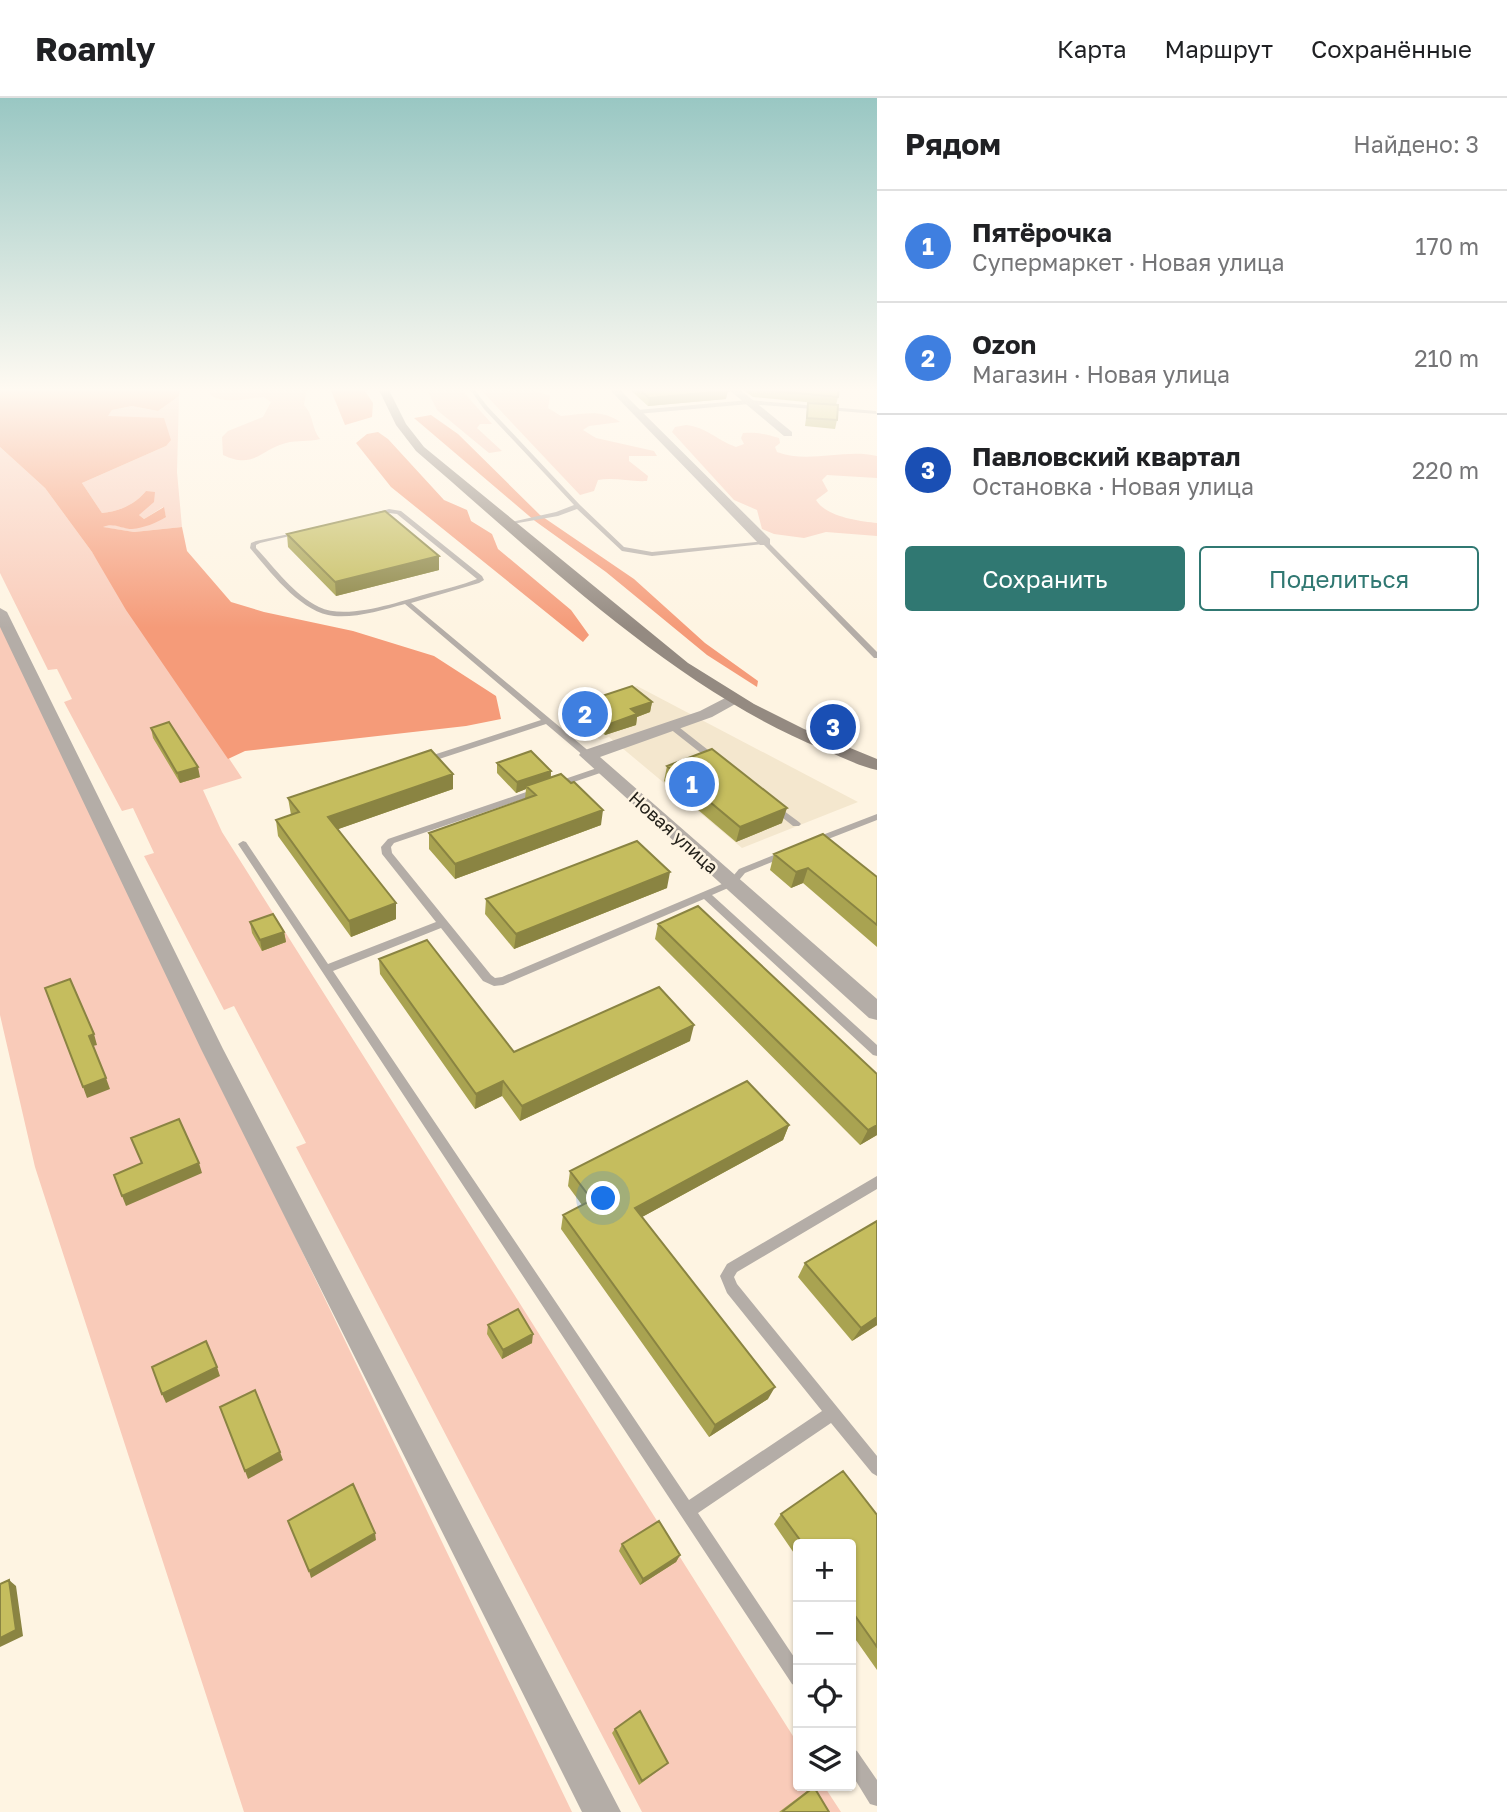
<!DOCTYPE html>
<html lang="ru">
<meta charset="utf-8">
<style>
body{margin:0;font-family:"Golos Text",sans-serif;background:#f6f6f6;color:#202124}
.controls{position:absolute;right:21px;bottom:21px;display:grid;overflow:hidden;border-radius:7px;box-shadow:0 2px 5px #0004}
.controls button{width:63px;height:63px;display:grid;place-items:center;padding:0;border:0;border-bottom:2px solid #e0e0e0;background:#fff;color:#202124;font:35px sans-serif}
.you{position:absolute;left:604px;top:1101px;width:24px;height:24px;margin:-18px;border:5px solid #fff;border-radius:50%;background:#1a73e8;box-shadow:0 0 0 10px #1a73e833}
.badge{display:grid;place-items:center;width:46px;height:46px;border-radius:50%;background:#307872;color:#fff;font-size:23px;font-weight:700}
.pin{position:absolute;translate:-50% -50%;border:4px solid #fff;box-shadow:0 2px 7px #0006}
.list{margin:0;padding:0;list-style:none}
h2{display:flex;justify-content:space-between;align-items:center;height:91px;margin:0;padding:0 28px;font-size:30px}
h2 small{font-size:23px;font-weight:400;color:#757577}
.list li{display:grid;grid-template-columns:46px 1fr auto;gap:21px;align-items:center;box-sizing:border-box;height:112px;padding:0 28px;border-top:2px solid #e0e0e0}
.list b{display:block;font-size:26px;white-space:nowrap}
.list p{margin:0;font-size:23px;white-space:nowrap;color:#757577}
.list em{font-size:23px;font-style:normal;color:#757577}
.actions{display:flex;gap:14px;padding:21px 28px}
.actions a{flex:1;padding:16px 0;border:2px solid #307872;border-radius:7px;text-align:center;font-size:24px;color:#307872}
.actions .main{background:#307872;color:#fff}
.icon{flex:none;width:38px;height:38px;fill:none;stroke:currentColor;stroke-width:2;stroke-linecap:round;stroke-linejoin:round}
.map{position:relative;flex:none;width:877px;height:1714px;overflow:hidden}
header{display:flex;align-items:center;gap:42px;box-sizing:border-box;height:98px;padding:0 35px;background:#fff;border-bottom:2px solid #e0e0e0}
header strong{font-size:33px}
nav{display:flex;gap:38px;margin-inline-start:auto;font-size:24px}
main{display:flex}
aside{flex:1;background:#fff}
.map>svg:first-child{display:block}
.built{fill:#f4e7ce}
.green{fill:#f9cbb9}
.forest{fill:#f59b79}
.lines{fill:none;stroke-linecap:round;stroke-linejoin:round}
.lane{fill:#b4ada7;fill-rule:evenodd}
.street{fill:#b4ada7;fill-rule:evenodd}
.secondary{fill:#948a81;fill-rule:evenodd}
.wall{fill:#a9a351}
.shaded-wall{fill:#8a8442}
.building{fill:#c5bd5e;stroke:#8a8442;stroke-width:2}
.labels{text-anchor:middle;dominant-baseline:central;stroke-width:5;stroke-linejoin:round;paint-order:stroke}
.street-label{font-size:18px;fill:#25221b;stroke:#fef4e2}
</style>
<header>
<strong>Roamly</strong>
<nav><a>Карта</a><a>Маршрут</a><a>Сохранённые</a></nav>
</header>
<main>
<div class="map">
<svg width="877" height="1714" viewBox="0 0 877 1714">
<rect width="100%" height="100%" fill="#fef4e2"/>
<!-- built -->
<path class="built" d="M 637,588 L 858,704 L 742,750 L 609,639 L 600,642 L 564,611 Z"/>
<!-- green -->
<path class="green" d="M 210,290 L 307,290 L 304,307 C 314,317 311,330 320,341 C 309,344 297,342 286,345 C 261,351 254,372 223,357 L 222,339 L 228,333 L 263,319 L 271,304 L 264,299 C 246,300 227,307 210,297 Z
M 426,290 L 460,290 L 492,326 L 480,326 L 477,330 L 502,353 L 489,355 L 437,312 Z
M 479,290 L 527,290 L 550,298 L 548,310 L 561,318 C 583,317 600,310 620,324 L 589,328 L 583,332 L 596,340 L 654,353 L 657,358 L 629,358 L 629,363 L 648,378 L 647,383 C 630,384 614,379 598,382 L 594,393 L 580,397 Z
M 179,298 L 177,374 L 182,429 L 134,434 L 101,429 L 109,426 L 130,431 L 166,418 L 163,409 L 144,421 L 139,417 L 146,393 C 134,407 120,413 102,415 L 82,385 L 166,348 L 108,318 L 112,312 L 132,308 L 158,313 Z
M 686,327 C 706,329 717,342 736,349 L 744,346 L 741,340 L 743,335 C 756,334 766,336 779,340 L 780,345 L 775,349 L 777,354 C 809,366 845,350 877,358 L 877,380 L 827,377 L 822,382 L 828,393 L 816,402 C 826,419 859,423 877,425 L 877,438 L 826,434 L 804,440 L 774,436 L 762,431 L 757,412 L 734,402 L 672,334 L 675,329 Z
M 0,349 L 45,390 L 92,454 L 242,680 L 203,692 L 222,734 L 798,1646 L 798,1688 L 824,1688 L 841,1714 L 642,1714 L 296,1049 L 306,1045 L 234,908 L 224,912 L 144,758 L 154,755 L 133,710 L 122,713 L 64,604 L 72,601 L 57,571 L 48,572 L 0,475 Z
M 0,526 L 572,1714 L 244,1714 L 35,1069 L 0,917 Z"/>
<!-- forest -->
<path class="forest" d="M 0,290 L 180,290 L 179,298 L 158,313 L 132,308 L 112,312 L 108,318 L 164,320 L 171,342 L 166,348 L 82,385 L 102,415 C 120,413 134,407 146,393 L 155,394 L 154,404 L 139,417 L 144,421 L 164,409 L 166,419 C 156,425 144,430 132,431 C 122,431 113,424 103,429 L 134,434 L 182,429 L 187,453 L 231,504 L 264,514 L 353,533 L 434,558 L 496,598 L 501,621 L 466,628 L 245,653 L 228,661 L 126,512 L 92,454 L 45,390 L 0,349 Z
M 330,290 L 363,290 L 373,305 L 372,319 L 345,327 Z
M 431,317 L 458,336 L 540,417 L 634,481 L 705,545 L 758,583 L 757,589 L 707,557 L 606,474 L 535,423 L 414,320 Z
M 378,334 L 388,341 L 444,402 L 467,412 L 471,423 L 492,436 L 498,451 L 571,512 L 589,537 L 583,544 L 391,389 L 356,345 L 367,336 Z"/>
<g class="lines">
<!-- lane -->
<path class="lane" d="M 469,290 L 473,290 L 488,309 L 580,407 L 624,449 L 652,454 L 767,443 L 877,554 L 877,560 L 874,560 L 763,446 L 652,458 L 622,453 L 577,411 L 558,418 L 507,427 L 507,425 L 556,414 L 574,407 L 484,311 Z
M 749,302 L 876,313 L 877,316 L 749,306 L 637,316 L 634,314 L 637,312 Z
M 389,411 L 401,413 L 482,478 L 484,482 L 479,485 L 411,505 L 591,655 L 591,659 L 585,659 L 546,626 L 430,664 L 424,664 L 424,660 L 541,622 L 405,506 C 382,512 357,520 334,518 C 301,515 270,474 250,450 L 251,445 L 256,443 L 303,433 L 303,435 L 260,445 L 256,447 L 256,450 C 275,470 294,497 319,509 C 347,523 401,503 430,495 C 446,491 462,487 477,481 L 397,416 L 389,415 L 374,418 L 371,416 Z
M 669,626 L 675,626 L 717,659 L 717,663 L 711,663 L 669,630 Z
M 603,668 L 606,669 L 606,673 L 559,689 L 553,689 L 552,687 L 553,685 Z
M 538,690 L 542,693 L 541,695 L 394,745 L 391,749 L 392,755 L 491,877 L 495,880 L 502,879 L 729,783 L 739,771 L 784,753 L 787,754 L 789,756 L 787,758 L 745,775 L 735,787 L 712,797 L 877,947 L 877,958 L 873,957 L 704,801 L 503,887 L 494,888 L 483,883 L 441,830 L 333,873 L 689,1402 L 822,1313 L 727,1195 L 720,1178 L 727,1166 L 877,1078 L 877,1091 L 737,1174 L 734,1179 L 737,1186 L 877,1358 L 877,1378 L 872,1375 L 831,1325 L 698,1415 L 798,1565 L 798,1589 L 792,1586 L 238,746 L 243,743 L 246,744 L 328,866 L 436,824 L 382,756 L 381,749 L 388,741 Z
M 776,707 L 799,724 L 801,726 L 799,728 L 793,728 L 773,712 L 771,710 L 773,708 Z
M 877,716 L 877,722 L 818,745 L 812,745 L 810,743 L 812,741 Z
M 851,1650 L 857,1653 L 877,1682 L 877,1708 L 870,1706 L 851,1675 Z"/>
<!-- street -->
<path class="street" d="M 608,290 L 618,290 L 770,441 L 770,447 L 760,447 Z
M 727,290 L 738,290 L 792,334 L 792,338 L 784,338 Z
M 0,510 L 7,514 L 223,951 L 621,1714 L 582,1714 L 201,951 L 0,529 Z
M 733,596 L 739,598 L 741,601 L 739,604 L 712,619 L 600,659 L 877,901 L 877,922 L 869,920 L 579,657 L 582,653 L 700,613 Z"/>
<!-- secondary -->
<path class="secondary" d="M 378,290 L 388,290 L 406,326 L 424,349 L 688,565 L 754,606 L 804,631 L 877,661 L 877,672 C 858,668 840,658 822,651 C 671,589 540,459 416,353 L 396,327 Z"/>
</g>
<!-- wall -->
<path class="wall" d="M 628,290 L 724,290 L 726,301 L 648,308 Z
M 741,290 L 836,290 L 838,299 L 836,307 L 753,299 Z
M 808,305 L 837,322 L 835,331 L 805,328 Z
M 287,436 L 439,472 L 336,498 L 288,449 Z
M 652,604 L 650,614 L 637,619 L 636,627 L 605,637 L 580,615 L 581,605 Z
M 151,630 L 200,679 L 180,685 L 153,640 Z
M 497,665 L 551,673 L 551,680 L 601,727 L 455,781 L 429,751 L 429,735 L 525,701 L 526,691 L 516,695 L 497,675 Z
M 667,668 L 782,725 L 736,744 L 664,683 Z
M 453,691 L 338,731 L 396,821 L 351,839 L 278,738 L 276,722 L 291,717 L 288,700 Z
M 774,756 L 877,779 L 877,849 L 803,785 L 791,790 L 770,772 Z
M 667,790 L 514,851 L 485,816 L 486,801 Z
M 250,824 L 284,834 L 286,844 L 262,853 L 252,835 Z
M 658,826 L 877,976 L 877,1037 L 860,1047 L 655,841 Z
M 379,861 L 514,954 L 690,943 L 520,1023 L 502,998 L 475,1011 L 380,876 Z
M 789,1027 L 783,1042 L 642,1119 L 768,1301 L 709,1339 L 561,1131 L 563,1117 L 582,1107 L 568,1088 L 570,1073 Z
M 805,1165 L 877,1227 L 852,1243 L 798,1179 Z
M 488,1227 L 532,1245 L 502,1261 L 487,1236 Z
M 781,1416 L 877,1417 L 877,1572 L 851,1535 L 851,1446 L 798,1446 L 798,1461 L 774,1426 Z
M 622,1446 L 680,1457 L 676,1464 L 640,1487 L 619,1453 Z
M 615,1631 L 664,1668 L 639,1687 L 612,1635 Z
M 814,1689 L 829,1714 L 779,1714 L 807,1693 Z"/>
<!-- shaded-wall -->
<path class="shaded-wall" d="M 728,293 L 726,301 L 648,308 L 649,300 Z
M 439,458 L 439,472 L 336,498 L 335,484 Z
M 652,604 L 650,614 L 637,619 L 636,627 L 605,637 L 607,627 L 631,611 Z
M 198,669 L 200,679 L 180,685 L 177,675 Z
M 551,673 L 550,683 L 526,688 L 526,691 L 516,695 L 517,684 Z
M 453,676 L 453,691 L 330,734 L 328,719 Z
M 787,710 L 782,725 L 736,744 L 740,729 Z
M 603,712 L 601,727 L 455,781 L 455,766 Z
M 808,770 L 803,785 L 791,790 L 796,774 Z
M 670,774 L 667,790 L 514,851 L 516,836 Z
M 396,805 L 396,821 L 351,839 L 349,823 Z
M 284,834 L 286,844 L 262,853 L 260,842 Z
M 694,927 L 690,943 L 520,1023 L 522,1008 Z
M 94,936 L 97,947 L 93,948 L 89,938 Z
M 106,980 L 110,991 L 87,1000 L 83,989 Z
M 503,983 L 502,998 L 475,1011 L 476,996 Z
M 789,1027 L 783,1042 L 631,1125 L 635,1110 Z
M 877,1027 L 877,1037 L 860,1047 L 868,1032 Z
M 199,1065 L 202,1075 L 126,1108 L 122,1098 Z
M 877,1219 L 877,1227 L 852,1243 L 861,1230 Z
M 533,1236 L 532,1245 L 502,1261 L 503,1252 Z
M 217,1269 L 220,1278 L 166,1305 L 162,1296 Z
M 775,1289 L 768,1301 L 709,1339 L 715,1327 Z
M 280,1354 L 283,1362 L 248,1381 L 245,1373 Z
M 375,1435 L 376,1442 L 311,1480 L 309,1473 Z
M 680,1457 L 676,1464 L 640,1487 L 643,1481 Z
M 9,1482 L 16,1488 L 23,1538 L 0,1549 L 0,1540 Z"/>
<!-- building -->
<path class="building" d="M 638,290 L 724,290 L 728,293 L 649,300 Z
M 753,290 L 839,290 L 838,299 L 755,291 Z
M 808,305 L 838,307 L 837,322 L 807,320 Z
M 385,413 L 439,458 L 335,484 L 287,436 Z
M 632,588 L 652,604 L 631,611 L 637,616 L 607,627 L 581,605 Z
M 169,624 L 198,669 L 177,675 L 151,630 Z
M 712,651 L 787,710 L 740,729 L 667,668 Z
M 431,652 L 453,676 L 328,719 L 396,805 L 349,823 L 276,722 L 299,714 L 288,700 Z
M 531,653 L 551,673 L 517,684 L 497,665 Z
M 561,676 L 571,685 L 574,684 L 603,712 L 455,766 L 429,735 L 536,697 L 526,688 Z
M 823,736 L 877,779 L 877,827 L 808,770 L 796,774 L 774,756 Z
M 637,743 L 670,774 L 516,836 L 486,801 Z
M 698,808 L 877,976 L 877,1027 L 868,1032 L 658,826 Z
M 273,816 L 284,834 L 260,842 L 250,824 Z
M 427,842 L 514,954 L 659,889 L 694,927 L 522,1008 L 503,983 L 476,996 L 379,861 Z
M 70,881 L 94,936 L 89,938 L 106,980 L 83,989 L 45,890 Z
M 747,983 L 789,1027 L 635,1110 L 775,1289 L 715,1327 L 563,1117 L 592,1102 L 570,1073 Z
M 179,1021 L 199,1065 L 122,1098 L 114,1077 L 142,1065 L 131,1040 Z
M 877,1123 L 877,1219 L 861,1230 L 805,1165 Z
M 518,1211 L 533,1236 L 503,1252 L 488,1227 Z
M 206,1243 L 217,1269 L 162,1296 L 152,1269 Z
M 255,1292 L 280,1354 L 245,1373 L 220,1309 Z
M 843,1373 L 877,1417 L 877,1549 L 851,1512 L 851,1446 L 803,1446 L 781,1416 Z
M 353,1386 L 375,1435 L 309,1473 L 288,1423 Z
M 659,1423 L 680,1457 L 643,1481 L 622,1446 Z
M 9,1482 L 16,1532 L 0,1540 L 0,1486 Z
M 640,1613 L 668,1665 L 642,1683 L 615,1631 Z
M 814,1689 L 829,1714 L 784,1714 L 783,1713 Z"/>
<!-- sky -->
<linearGradient id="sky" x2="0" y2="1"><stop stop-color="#99c7c3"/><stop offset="0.55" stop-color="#fffaf2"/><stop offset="1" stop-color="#fffaf2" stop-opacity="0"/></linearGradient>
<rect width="877" height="530" fill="url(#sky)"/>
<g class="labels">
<!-- street labels -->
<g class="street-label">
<text transform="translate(674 734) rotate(42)">Новая улица</text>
</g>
</g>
</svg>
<div class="controls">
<button>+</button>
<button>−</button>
<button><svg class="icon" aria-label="locate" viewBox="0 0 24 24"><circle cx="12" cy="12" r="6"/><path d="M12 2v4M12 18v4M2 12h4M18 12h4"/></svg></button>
<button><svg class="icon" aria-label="layers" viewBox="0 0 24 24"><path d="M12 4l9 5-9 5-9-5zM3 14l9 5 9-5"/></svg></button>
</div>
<div class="you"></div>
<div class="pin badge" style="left:692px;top:686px;background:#3f7fe0">1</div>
<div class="pin badge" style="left:585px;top:616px;background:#3f7fe0">2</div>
<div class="pin badge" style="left:833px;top:629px;background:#1a4fb4">3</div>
</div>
<aside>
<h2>Рядом<small>Найдено: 3</small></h2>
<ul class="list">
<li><span class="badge" style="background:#3f7fe0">1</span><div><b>Пятёрочка</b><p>Супермаркет · Новая улица</p></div><em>170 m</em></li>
<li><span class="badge" style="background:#3f7fe0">2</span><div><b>Ozon</b><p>Магазин · Новая улица</p></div><em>210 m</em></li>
<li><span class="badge" style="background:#1a4fb4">3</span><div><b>Павловский квартал</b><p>Остановка · Новая улица</p></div><em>220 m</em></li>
</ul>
<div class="actions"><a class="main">Сохранить</a><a>Поделиться</a></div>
</aside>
</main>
